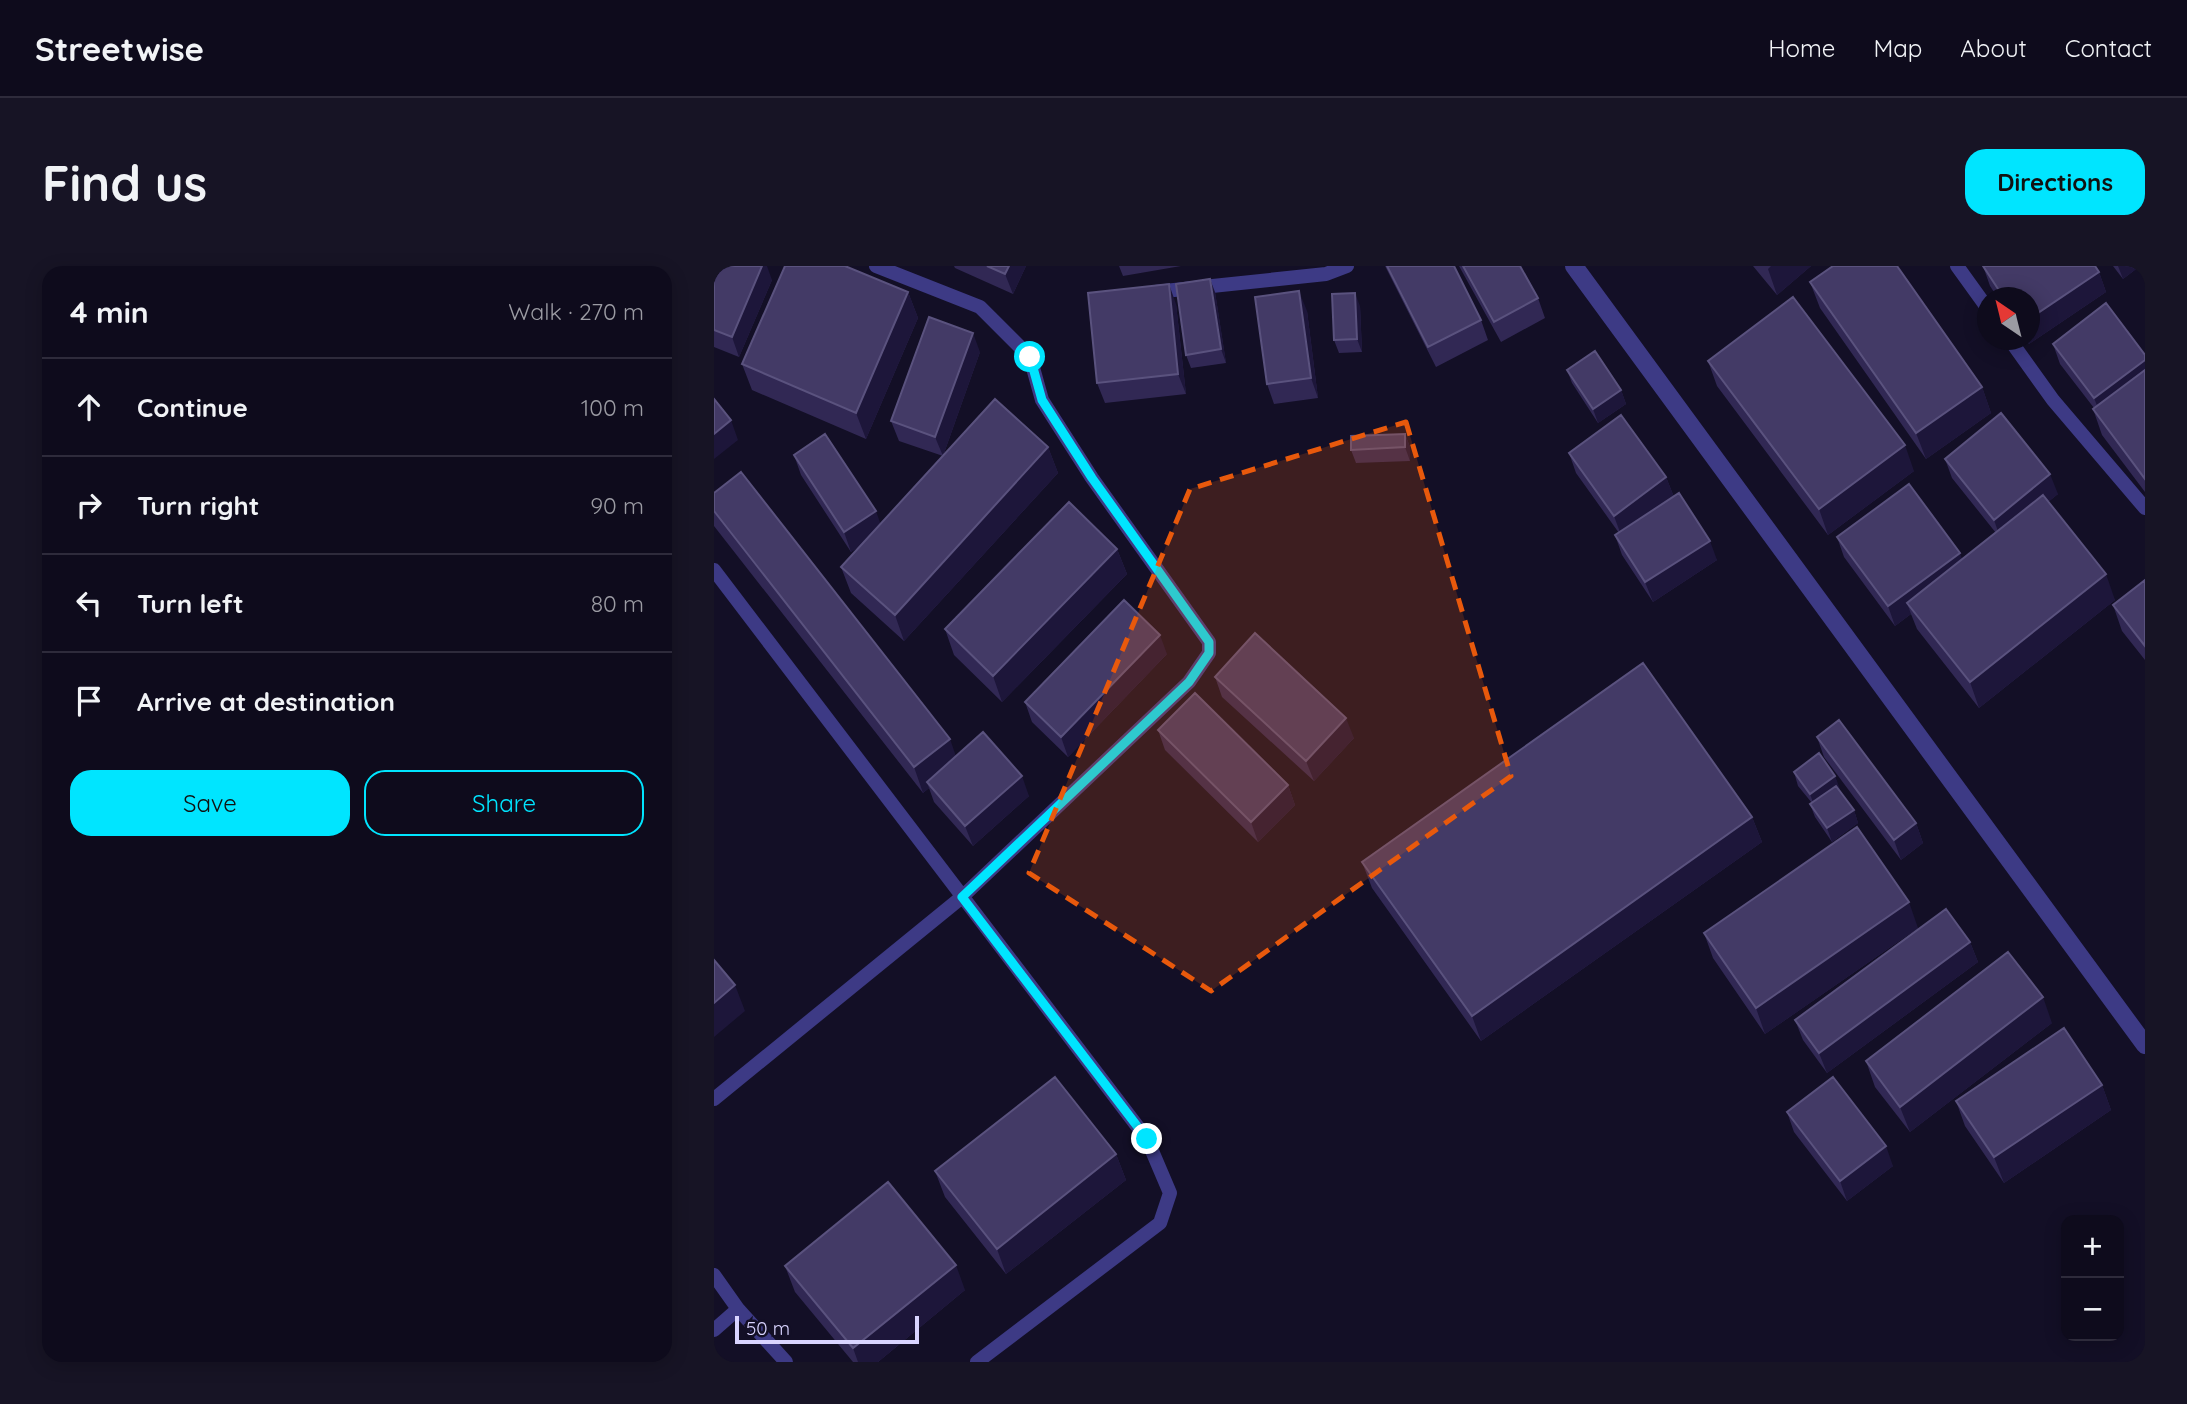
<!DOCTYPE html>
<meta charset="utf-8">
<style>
body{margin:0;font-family:Quicksand,sans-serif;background:#171425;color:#f1f3f6}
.controls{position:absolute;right:21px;bottom:21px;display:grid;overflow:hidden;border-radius:14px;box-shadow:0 4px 18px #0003}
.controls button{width:63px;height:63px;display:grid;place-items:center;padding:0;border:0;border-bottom:2px solid #2e2b3b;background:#0e0b1c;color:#f1f3f6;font:35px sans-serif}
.compass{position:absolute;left:1263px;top:21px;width:63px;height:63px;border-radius:50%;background:#0e0b1c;box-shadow:0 4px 18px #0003;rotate:325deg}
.scale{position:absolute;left:21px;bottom:18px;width:184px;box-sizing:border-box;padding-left:7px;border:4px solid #d9d4ff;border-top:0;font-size:19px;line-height:24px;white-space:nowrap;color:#d9d4ff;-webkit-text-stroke:5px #130f26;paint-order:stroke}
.stop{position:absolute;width:21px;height:21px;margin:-16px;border:5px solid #00e5ff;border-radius:50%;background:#fff}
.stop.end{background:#00e5ff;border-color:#fff;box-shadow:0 2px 7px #0008}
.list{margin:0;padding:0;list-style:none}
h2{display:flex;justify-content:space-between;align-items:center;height:91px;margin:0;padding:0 28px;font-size:30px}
h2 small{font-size:23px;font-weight:400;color:#9b9ba3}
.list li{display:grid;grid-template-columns:46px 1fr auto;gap:21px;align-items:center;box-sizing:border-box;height:98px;padding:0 28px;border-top:2px solid #2e2b3b}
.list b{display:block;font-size:26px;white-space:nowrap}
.list em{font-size:23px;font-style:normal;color:#9b9ba3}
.actions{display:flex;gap:14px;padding:21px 28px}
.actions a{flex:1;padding:16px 0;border:2px solid #00e5ff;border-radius:21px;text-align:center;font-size:24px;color:#00e5ff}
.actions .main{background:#00e5ff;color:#111}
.icon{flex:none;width:38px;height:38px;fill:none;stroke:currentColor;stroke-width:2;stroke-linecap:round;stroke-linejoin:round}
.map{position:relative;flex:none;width:1431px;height:1096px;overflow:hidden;border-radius:21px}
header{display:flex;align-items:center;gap:42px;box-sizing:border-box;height:98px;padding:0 35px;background:#0e0b1c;border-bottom:2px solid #2e2b3b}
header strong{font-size:33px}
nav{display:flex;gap:38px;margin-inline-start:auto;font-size:24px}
.intro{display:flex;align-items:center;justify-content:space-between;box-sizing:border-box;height:168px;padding:0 42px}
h1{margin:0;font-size:49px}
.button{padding:18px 32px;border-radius:21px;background:#00e5ff;color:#111;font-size:24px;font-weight:700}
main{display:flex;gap:42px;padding:0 42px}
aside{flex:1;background:#0e0b1c;border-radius:21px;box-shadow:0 4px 18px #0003}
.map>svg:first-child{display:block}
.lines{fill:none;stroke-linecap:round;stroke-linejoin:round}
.service{stroke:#3d3a85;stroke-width:14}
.tertiary{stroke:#3d3a85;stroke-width:18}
.wall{fill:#312854}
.shaded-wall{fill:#1d163a}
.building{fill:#433a66;stroke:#5a527e;stroke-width:2}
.route{stroke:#00e5ff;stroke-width:9}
.marked{fill:#e8590c;fill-opacity:0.2;stroke:#e8590c;stroke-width:5;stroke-dasharray:14 9;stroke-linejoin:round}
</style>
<header>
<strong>Streetwise</strong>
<nav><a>Home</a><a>Map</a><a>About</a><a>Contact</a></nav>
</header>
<div class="intro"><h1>Find us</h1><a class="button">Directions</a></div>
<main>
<aside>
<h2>4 min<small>Walk · 270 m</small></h2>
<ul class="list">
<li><svg class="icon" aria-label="ahead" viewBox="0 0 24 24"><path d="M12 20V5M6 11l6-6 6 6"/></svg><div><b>Continue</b></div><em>100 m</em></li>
<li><svg class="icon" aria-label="right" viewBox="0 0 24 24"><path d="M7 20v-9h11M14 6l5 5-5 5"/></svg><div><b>Turn right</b></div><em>90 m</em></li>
<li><svg class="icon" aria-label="left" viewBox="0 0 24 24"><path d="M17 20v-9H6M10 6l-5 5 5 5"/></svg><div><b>Turn left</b></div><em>80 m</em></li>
<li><svg class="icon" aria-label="arrive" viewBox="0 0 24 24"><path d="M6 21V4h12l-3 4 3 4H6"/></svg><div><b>Arrive at destination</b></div></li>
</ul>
<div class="actions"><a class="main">Save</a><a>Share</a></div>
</aside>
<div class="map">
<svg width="1431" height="1096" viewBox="0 0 1431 1096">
<rect width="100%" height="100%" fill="#130f26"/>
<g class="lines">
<!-- service -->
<path class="service" d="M 1243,0 L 1274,43
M 441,26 L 612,8 L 633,0
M 1296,74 L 1339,134 L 1431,242
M 0,304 L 433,873 L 456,927 L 446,957 L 263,1096
M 0,833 L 248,631 L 475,416 L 495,387 L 495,376 L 378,212 L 328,134 L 316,91 L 266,41 L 162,0
M 0,1009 L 24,1043 L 72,1096
M 0,1064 L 24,1043"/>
<!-- tertiary -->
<path class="tertiary" d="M 860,0 L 1431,779"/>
</g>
<!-- wall -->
<path class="wall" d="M 0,0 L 58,14 L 25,91 L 0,81 Z
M 240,0 L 312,0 L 299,28 L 241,2 Z
M 405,0 L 467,0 L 409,10 Z
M 671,0 L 740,0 L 767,54 L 774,74 L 722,101 Z
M 745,0 L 806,0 L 824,32 L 831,52 L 787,76 Z
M 1039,0 L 1097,0 L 1063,29 Z
M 1269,0 L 1385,6 L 1392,26 L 1315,78 L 1312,74 L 1315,74 L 1315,32 L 1284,32 L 1276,20 Z
M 1399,0 L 1426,0 L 1409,13 Z
M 1096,16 L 1268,121 L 1277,147 L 1212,193 L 1106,42 Z
M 194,26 L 204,52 L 152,173 L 38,124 L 28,98 Z
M 501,26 L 512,97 L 477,102 L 472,89 Z
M 462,38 L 472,128 L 391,137 L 383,117 Z
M 646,40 L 648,86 L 625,87 L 620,74 Z
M 593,45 L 604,132 L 560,138 L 553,118 Z
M 1339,78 L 1431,89 L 1431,226 L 1388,169 L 1379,143 L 1380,142 L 1346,98 Z
M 266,86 L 229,190 L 185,175 L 177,155 Z
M 994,95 L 1200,205 L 1114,269 L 1003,120 Z
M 853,104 L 907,124 L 912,138 L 884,157 L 858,117 Z
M 691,168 L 696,181 L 696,195 L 642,197 L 637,184 Z
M 334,181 L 344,207 L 190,375 L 137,327 L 127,301 L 147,279 L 137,286 L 87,209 L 80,189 L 167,258 Z
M 855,187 L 952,211 L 960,231 L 1003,294 L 939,336 L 908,289 L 901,269 L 905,267 L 862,207 Z
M 1231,193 L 1344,228 L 1334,236 L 1401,334 L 1265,442 L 1203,363 L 1197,348 L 1181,360 L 1130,291 L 1123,271 L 1248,293 L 1282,267 L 1238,212 Z
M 0,227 L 242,490 L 315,530 L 259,580 L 220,536 L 215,522 L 209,527 L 0,260 Z
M 403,283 L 413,308 L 288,436 L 240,389 L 231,363 Z
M 1431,314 L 1431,394 L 1408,365 L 1399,339 Z
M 453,388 L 354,491 L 318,456 L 311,436 Z
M 501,411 L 640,472 L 600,515 L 508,431 Z
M 444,464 L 574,519 L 581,539 L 544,576 L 451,484 Z
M 1103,471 L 1202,557 L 1209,577 L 1187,594 L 1110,491 Z
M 1080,506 L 1121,510 L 1125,524 L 1140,544 L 1144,557 L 1118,576 L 1101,551 L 1096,538 L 1098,537 L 1084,520 Z
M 1038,551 L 1048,576 L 767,775 L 658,622 L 648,596 Z
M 1204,662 L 1051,768 L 999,692 L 990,667 Z
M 1256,676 L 1264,696 L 1113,807 L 1089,774 L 1081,754 Z
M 1338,757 L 1196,866 L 1161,821 L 1152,795 Z
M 1388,819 L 1397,844 L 1290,917 L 1251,860 L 1242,835 Z
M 1073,846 L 1179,900 L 1133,935 L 1080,866 Z
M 402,888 L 412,914 L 292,1008 L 231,931 L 221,905 Z
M 71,1000 L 251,1024 L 164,1096 L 139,1096 L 81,1026 Z"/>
<!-- shaded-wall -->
<path class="shaded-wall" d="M 48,0 L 53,0 L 58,14 L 25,91 L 18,71 Z
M 295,0 L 312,0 L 299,28 L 291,8 Z
M 1057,0 L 1097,0 L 1063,29 L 1054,3 Z
M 1404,0 L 1426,0 L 1409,13 Z
M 1385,6 L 1392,26 L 1315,78 L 1313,74 L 1315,74 L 1315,53 Z
M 496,13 L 501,26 L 512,97 L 507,83 Z
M 455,18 L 462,38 L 472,128 L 464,108 Z
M 585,25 L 593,45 L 604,132 L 597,112 Z
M 194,26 L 204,52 L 152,173 L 142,147 Z
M 641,27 L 646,40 L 648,86 L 643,73 Z
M 259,67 L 266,86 L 229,190 L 221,171 Z
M 1431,94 L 1431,120 L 1388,152 L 1380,132 Z
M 1268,121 L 1277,147 L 1212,193 L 1202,167 Z
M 907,124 L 912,138 L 884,157 L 879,143 Z
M 17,154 L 24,174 L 0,193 L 0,168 Z
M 691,168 L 696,181 L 696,195 L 691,181 Z
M 1191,179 L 1200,205 L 1114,269 L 1105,243 Z
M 334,181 L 344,207 L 190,375 L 181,349 Z
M 1336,208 L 1344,228 L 1287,274 L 1280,254 Z
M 952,211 L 960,231 L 907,269 L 900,250 Z
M 162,245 L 169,265 L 137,286 L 130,266 Z
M 996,275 L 1003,294 L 939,336 L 931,316 Z
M 403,283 L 413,308 L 288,436 L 279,410 Z
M 1246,287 L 1253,307 L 1193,337 L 1197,348 L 1181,360 L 1174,340 Z
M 1392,308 L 1401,334 L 1265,442 L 1256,416 Z
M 446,369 L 453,388 L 354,491 L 347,471 Z
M 632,452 L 640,472 L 600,515 L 592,495 Z
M 236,473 L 245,499 L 213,516 L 215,522 L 209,527 L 200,501 Z
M 308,510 L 315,530 L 259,580 L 251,560 Z
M 1121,510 L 1126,523 L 1101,542 L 1096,528 Z
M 574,519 L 581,539 L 544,576 L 537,556 Z
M 1140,544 L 1144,557 L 1118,576 L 1113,562 Z
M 1038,551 L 1048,576 L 767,775 L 758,750 Z
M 1202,557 L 1209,577 L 1187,594 L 1180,574 Z
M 1195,636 L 1204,662 L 1051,768 L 1042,742 Z
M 1256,676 L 1264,696 L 1113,807 L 1105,787 Z
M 21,719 L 31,745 L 0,771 L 0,737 Z
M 1329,731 L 1338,757 L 1196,866 L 1186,841 Z
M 1388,819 L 1397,844 L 1290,917 L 1280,891 Z
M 1172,880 L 1179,900 L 1133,935 L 1126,915 Z
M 402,888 L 412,914 L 292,1008 L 283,983 Z
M 242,999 L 251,1024 L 164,1096 L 144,1096 L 139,1082 Z"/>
<!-- building -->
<path class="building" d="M 0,0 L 48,0 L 18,71 L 0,64 Z
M 71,0 L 131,0 L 194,26 L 142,147 L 28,98 Z
M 273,0 L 295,0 L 291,8 Z
M 673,0 L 740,0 L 767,54 L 714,81 Z
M 749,0 L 806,0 L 824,32 L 780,56 Z
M 1119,0 L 1183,0 L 1268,121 L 1202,167 L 1096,16 Z
M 1269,0 L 1381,0 L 1385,6 L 1315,53 L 1315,32 L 1290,32 Z
M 496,13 L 507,83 L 472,89 L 462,18 Z
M 455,18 L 464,108 L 383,117 L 374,27 Z
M 585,25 L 597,112 L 553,118 L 541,31 Z
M 641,27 L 643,73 L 620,74 L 618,28 Z
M 1079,31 L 1191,179 L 1105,243 L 994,95 Z
M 1392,37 L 1431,89 L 1431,94 L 1380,132 L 1339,78 Z
M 215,51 L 259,67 L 221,171 L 177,155 Z
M 881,85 L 907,124 L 879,143 L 853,104 Z
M 1431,104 L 1431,213 L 1379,143 Z
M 0,133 L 17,154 L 0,168 Z
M 281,133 L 334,181 L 181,349 L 127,301 Z
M 1287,147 L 1336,208 L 1280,254 L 1231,193 Z
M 907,149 L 952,211 L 900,250 L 855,187 Z
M 111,168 L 162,245 L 130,266 L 80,189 Z
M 691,168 L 691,181 L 637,184 L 637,170 Z
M 27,206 L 236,473 L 200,501 L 0,245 L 0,227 Z
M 1195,218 L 1246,287 L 1174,340 L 1123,271 Z
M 965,227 L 996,275 L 931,316 L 901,269 Z
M 1329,229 L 1392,308 L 1256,416 L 1193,337 Z
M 355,236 L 403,283 L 279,410 L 231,363 Z
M 1431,314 L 1431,380 L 1399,339 Z
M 410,334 L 446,369 L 347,471 L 311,436 Z
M 541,367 L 632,452 L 592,495 L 501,411 Z
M 929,397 L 1038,551 L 758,750 L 648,596 Z
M 481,427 L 574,519 L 537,556 L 444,464 Z
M 1125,454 L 1202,557 L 1180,574 L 1103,471 Z
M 269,466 L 308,510 L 251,560 L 213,516 Z
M 1105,487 L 1121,510 L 1096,528 L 1080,506 Z
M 1122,520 L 1140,544 L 1113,562 L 1096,538 Z
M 1143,561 L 1195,636 L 1042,742 L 990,667 Z
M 1232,643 L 1256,676 L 1105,787 L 1081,754 Z
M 1294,686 L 1329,731 L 1186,841 L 1152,795 Z
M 0,694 L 21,719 L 0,737 Z
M 1350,762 L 1388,819 L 1280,891 L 1242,835 Z
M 341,811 L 402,888 L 283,983 L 221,905 Z
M 1119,811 L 1172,880 L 1126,915 L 1073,846 Z
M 174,916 L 242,999 L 139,1082 L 71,1000 Z"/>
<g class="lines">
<!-- route -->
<path class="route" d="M 316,91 L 328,134 L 378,212 L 495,376 L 495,387 L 475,416 L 248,631 L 433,873"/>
</g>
<!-- marked area -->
<path class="marked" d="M 692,156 L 797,510 L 497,725 L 315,607 L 476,223 Z"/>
</svg>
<div class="controls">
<button>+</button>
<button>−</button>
</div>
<svg class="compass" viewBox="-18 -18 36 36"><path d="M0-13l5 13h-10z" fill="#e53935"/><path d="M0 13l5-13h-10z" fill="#9b9ba3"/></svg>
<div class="scale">50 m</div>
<div class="stop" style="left:316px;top:91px"></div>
<div class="stop end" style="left:433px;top:873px"></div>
</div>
</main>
